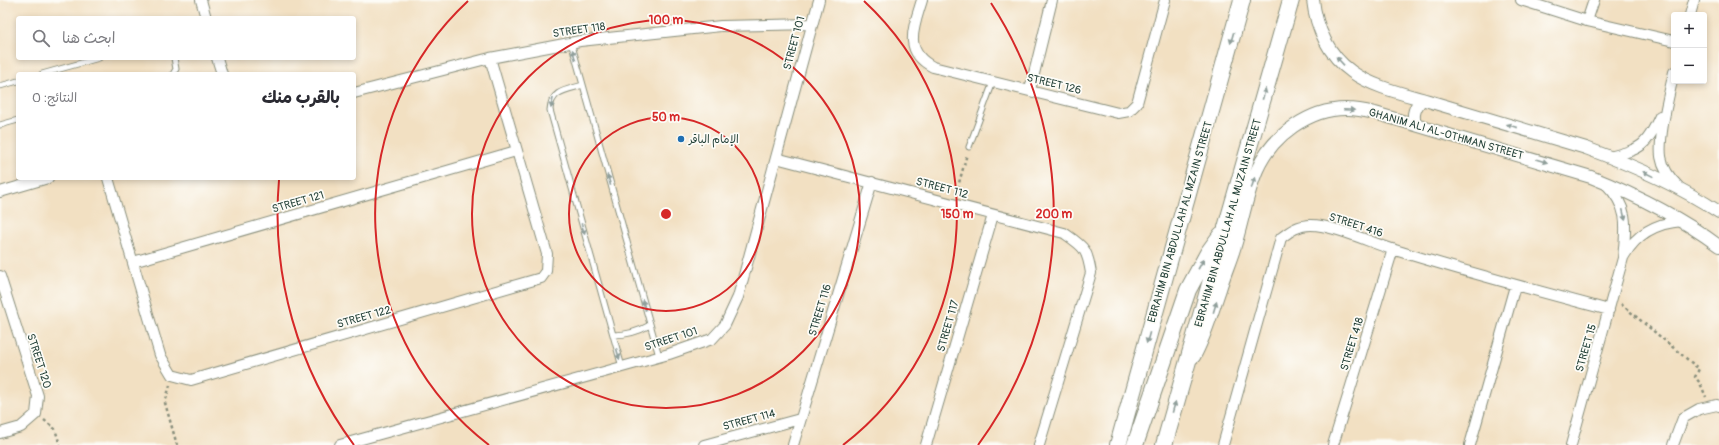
<!DOCTYPE html>
<html lang="ar">
<meta charset="utf-8">
<style>
body{margin:0;font-family:Pangolin,"Playpen Sans Arabic",sans-serif;background:#f2f2f3;color:#2b2b33;direction:rtl}
.controls{position:absolute;right:12px;top:12px;display:grid;overflow:hidden;border-radius:4px;box-shadow:0 2px 6px #0003}
.controls button{width:36px;height:36px;display:grid;place-items:center;padding:0;border:0;border-bottom:1px solid #e1e1e2;background:#fff;color:#2b2b33;font:20px sans-serif}
.list{margin:0;padding:0;list-style:none}
h2{display:flex;justify-content:space-between;align-items:center;height:52px;margin:0;padding:0 16px;font-size:17px}
h2 small{font-size:13px;font-weight:400;color:#7c7c81}
.icon{flex:none;width:22px;height:22px;fill:none;stroke:currentColor;stroke-width:2;stroke-linecap:round;stroke-linejoin:round}
.map{position:relative;flex:none;width:1719px;height:445px;overflow:hidden;direction:ltr}
.search{position:absolute;background:#fff;box-shadow:0 2px 6px #0003;left:16px;top:16px;width:340px;height:44px;display:flex;align-items:center;gap:10px;box-sizing:border-box;padding:0 14px;border-radius:4px;color:#7c7c81;font-size:15px}
.panel{position:absolute;background:#fff;box-shadow:0 2px 6px #0003;left:16px;top:72px;width:340px;height:108px;border-radius:4px;direction:rtl}
.map>svg:first-child{display:block}
.lines{fill:none;stroke-linecap:round;stroke-linejoin:round}
.service-casing{stroke:#888e7b;stroke-width:7}
.minor-casing{stroke:#888e7b;stroke-width:12}
.tertiary-casing{stroke:#888e7b;stroke-width:14}
.primary-casing{stroke:#888e7b;stroke-width:18}
.path{stroke:#888e7b;stroke-width:2.5;stroke-dasharray:3 3;stroke-linecap:butt}
.service{stroke:#fff;stroke-width:5}
.minor{stroke:#fff;stroke-width:10}
.tertiary{stroke:#fff;stroke-width:12}
.primary{stroke:#fff;stroke-width:16}
.oneway{fill:#8f9e9a}
.ring{fill:none;stroke:#d62828;stroke-width:2}
.poi-dot{fill:#1f6fb2;stroke:#fdfcf7;stroke-width:1.5}
.labels{text-anchor:middle;dominant-baseline:central;stroke-width:3.5;stroke-linejoin:round;paint-order:stroke}
.street-label{font-size:11px;fill:#1f3d34;stroke:#fdfcf7}
.poi-label{font-size:11px;fill:#1f3d34;stroke:#fdfcf7;text-anchor:start}
.centre{fill:#d62828;stroke:#fdfcf7;stroke-width:2}
.ring-label{font-size:12px;text-anchor:middle;font-weight:bold;fill:#d62828;stroke:#fdfcf7;stroke-width:3.5;stroke-linejoin:round;paint-order:stroke}
</style>
<div class="map">
<svg width="1719" height="445" viewBox="0 0 1719 445">
<rect width="100%" height="100%" fill="#fdfcf7"/>
<filter id="ink" filterUnits="userSpaceOnUse"><feTurbulence type="fractalNoise" baseFrequency=".025" numOctaves="2"/><feDisplacementMap in="SourceGraphic" scale="8" xChannelSelector="R" yChannelSelector="G"/><feConvolveMatrix kernelMatrix="1 2 1 2 8 2 1 2 1" color-interpolation-filters="sRGB"/></filter>
<filter id="wash" filterUnits="userSpaceOnUse"><feTurbulence type="fractalNoise" baseFrequency=".012" numOctaves="4" result="noise"/><feDisplacementMap in="SourceGraphic" scale="16" xChannelSelector="R" yChannelSelector="G"/><feGaussianBlur stdDeviation="0.9" result="paint"/><feColorMatrix in="noise" values="0 0 0 0 0 0 0 0 0 0 0 0 0 0 0 0 0 1.4 0 .05"/><feComposite in="paint" operator="in"/></filter>
<g filter="url(#wash)">
<rect width="100%" height="100%" fill="#f2e0c2"/>
</g>
<g filter="url(#ink)">
<g class="lines">
<!-- service casing -->
<g class="service-casing">
<path id="service" d="M 571,42 L 659,356
M 42,74 L 99,58
M 173,74 L 176,69 L 174,58
M 583,85 C 567,90 551,90 550,110 L 622,367
M 0,86 L 18,81
M 0,125 L 18,120
M 969,147 L 993,82
M 613,335 C 627,335 638,332 650,325"/>
</g>
<!-- minor casing -->
<g class="minor-casing">
<path id="minor" d="M 201,0 L 206,18
M 922,0 C 914,27 902,51 933,67 L 1118,113 L 1129,111 L 1137,103 L 1165,0
M 1521,0 L 1587,21 L 1674,41
M 1690,15 L 1694,0
M 1587,21 L 1594,0
M 217,58 L 222,74
M 1674,72 C 1670,90 1666,106 1663,124 C 1659,150 1657,166 1678,186
M 1030,90 L 1052,0
M 354,93 L 490,58 L 580,41 L 721,26 L 812,24
M 1609,157 C 1641,149 1646,147 1660,116
M 776,158 L 1064,233 C 1084,247 1087,248 1091,273 L 1039,445
M 108,178 L 160,355 L 172,375 L 191,380 L 541,278 L 546,271 L 547,254 L 490,58
M 0,192 L 48,178
M 1624,256 C 1636,234 1656,223 1682,221
M 133,262 L 516,151
M 0,276 L 38,396 L 36,414 L 21,427 L 0,433
M 340,445 L 669,354 L 712,339 L 725,325 L 738,297 L 819,0
M 704,445 L 800,419
M 793,445 L 872,182
M 926,445 L 993,215
M 1223,445 L 1281,238 C 1290,231 1298,225 1311,225 C 1334,225 1371,243 1395,250 C 1466,272 1537,291 1609,310
M 1333,445 L 1393,249
M 1470,445 L 1515,286
M 1571,445 L 1623,258 C 1626,227 1630,208 1606,184
M 1673,445 L 1683,418 L 1699,409 L 1717,405 L 1719,406"/>
</g>
<!-- tertiary casing -->
<g class="tertiary-casing">
<path id="tertiary" d="M 1313,0 C 1316,28 1329,56 1352,72 C 1374,88 1409,95 1435,103 C 1485,118 1535,133 1586,148 C 1632,165 1678,185 1719,212
M 1415,124 C 1412,114 1415,107 1422,99
M 1194,357 C 1206,335 1212,312 1220,289 C 1224,276 1229,264 1233,252 C 1242,225 1246,196 1257,170 C 1272,136 1309,108 1348,109 C 1357,109 1366,111 1375,113 L 1591,177 C 1636,195 1680,217 1719,246"/>
</g>
<!-- primary casing -->
<g class="primary-casing">
<path id="primary" d="M 1118,445 L 1242,0
M 1135,445 L 1188,290 L 1208,253 L 1221,235
M 1164,445 L 1291,0"/>
</g>
<!-- path -->
<path class="path" d="M 956,194 L 967,154
M 1621,304 L 1699,369 L 1695,377 L 1700,383 L 1706,397
M 170,385 L 165,403 L 177,445
M 44,420 L 55,429 L 60,445"/>
<!-- service -->
<use href="#service" class="service"/>
<!-- minor -->
<use href="#minor" class="minor"/>
<!-- tertiary -->
<use href="#tertiary" class="tertiary"/>
<!-- primary -->
<use href="#primary" class="primary"/>
</g>
<!-- one-way arrows -->
<defs><path id="oneway-solid" d="M-6-.8H1V-3.2L6.5 0L1 3.2V.8H-6Z"/></defs>
<g class="oneway">
<use href="#oneway-solid" transform="translate(1232 38) rotate(106)"/>
<use href="#oneway-solid" transform="translate(574 55) rotate(-106)"/>
<use href="#oneway-solid" transform="translate(1340 61) rotate(-133)"/>
<use href="#oneway-solid" transform="translate(1264 94) rotate(-74)"/>
<use href="#oneway-solid" transform="translate(552 103) rotate(102)"/>
<use href="#oneway-solid" transform="translate(1349 110) rotate(2)"/>
<use href="#oneway-solid" transform="translate(1512 126) rotate(-163)"/>
<use href="#oneway-solid" transform="translate(1542 161) rotate(16)"/>
<use href="#oneway-solid" transform="translate(1648 174) rotate(-154)"/>
<use href="#oneway-solid" transform="translate(609 180) rotate(-106)"/>
<use href="#oneway-solid" transform="translate(1253 183) rotate(-73)"/>
<use href="#oneway-solid" transform="translate(1624 215) rotate(77)"/>
<use href="#oneway-solid" transform="translate(583 229) rotate(74)"/>
<use href="#oneway-solid" transform="translate(1201 264) rotate(-61)"/>
<use href="#oneway-solid" transform="translate(644 305) rotate(-106)"/>
<use href="#oneway-solid" transform="translate(1215 307) rotate(-73)"/>
<use href="#oneway-solid" transform="translate(1148 338) rotate(106)"/>
<use href="#oneway-solid" transform="translate(618 354) rotate(74)"/>
<use href="#oneway-solid" transform="translate(1174 407) rotate(-74)"/>
</g>
</g>
<!-- distance rings -->
<g class="ring">
<circle cx="666" cy="214" r="97"/>
<circle cx="666" cy="214" r="194"/>
<path d="M489 445A291 291 0 0 1 468 1M864 1A291 291 0 0 1 843 445"/>
<path d="M354 445A388 388 0 0 1 279 180M991 3A388 388 0 0 1 978 445"/>
</g>
<!-- markers -->
<circle class="poi-dot" cx="681" cy="139" r="4"/>
<g class="labels">
<!-- street labels -->
<g class="street-label">
<text transform="translate(579 30) rotate(-8)">STREET 118</text>
<text transform="translate(794 43) rotate(-75)">STREET 101</text>
<text transform="translate(1054 84) rotate(14)">STREET 126</text>
<text transform="translate(1446 134) rotate(16)">GHANIM ALI AL-OTHMAN STREET</text>
<text transform="translate(942 188) rotate(15)">STREET 112</text>
<text transform="translate(298 202) rotate(-16)">STREET 121</text>
<text transform="translate(1180 222) rotate(-74)">EBRAHIM BIN ABDULLAH AL MZAIN STREET</text>
<text transform="translate(1228 223) rotate(-74)">EBRAHIM BIN ABDULLAH AL MUZAIN STREET</text>
<text transform="translate(1356 225) rotate(18)">STREET 416</text>
<text transform="translate(820 310) rotate(-73)">STREET 116</text>
<text transform="translate(364 317) rotate(-16)">STREET 122</text>
<text transform="translate(948 326) rotate(-74)">STREET 117</text>
<text transform="translate(671 339) rotate(-18)">STREET 101</text>
<text transform="translate(1352 344) rotate(-73)">STREET 418</text>
<text transform="translate(1586 348) rotate(-74)">STREET 15</text>
<text transform="translate(39 361) rotate(72)">STREET 120</text>
<text transform="translate(749 420) rotate(-15)">STREET 114</text>
</g>
<!-- poi labels -->
<g class="poi-label">
<text x="689" y="139">الإمام الباقر</text>
</g>
</g>
<circle cx="666" cy="214" r="6" class="centre"/>
<g class="ring-label">
<text x="666" y="24">100 m</text>
<text x="666" y="121">50 m</text>
<text x="957" y="218">150 m</text>
<text x="1054" y="218">200 m</text>
</g>
</svg>
<div class="controls">
<button>+</button>
<button>−</button>
</div>
<div class="search"><svg class="icon" aria-label="search" viewBox="0 0 24 24"><circle cx="10" cy="10" r="6"/><path d="M15 15l6 6"/></svg>ابحث هنا</div>
<section class="panel">
<h2>بالقرب منك<small>النتائج: 0</small></h2>
<ul class="list">
</ul>
</section>
</div>
